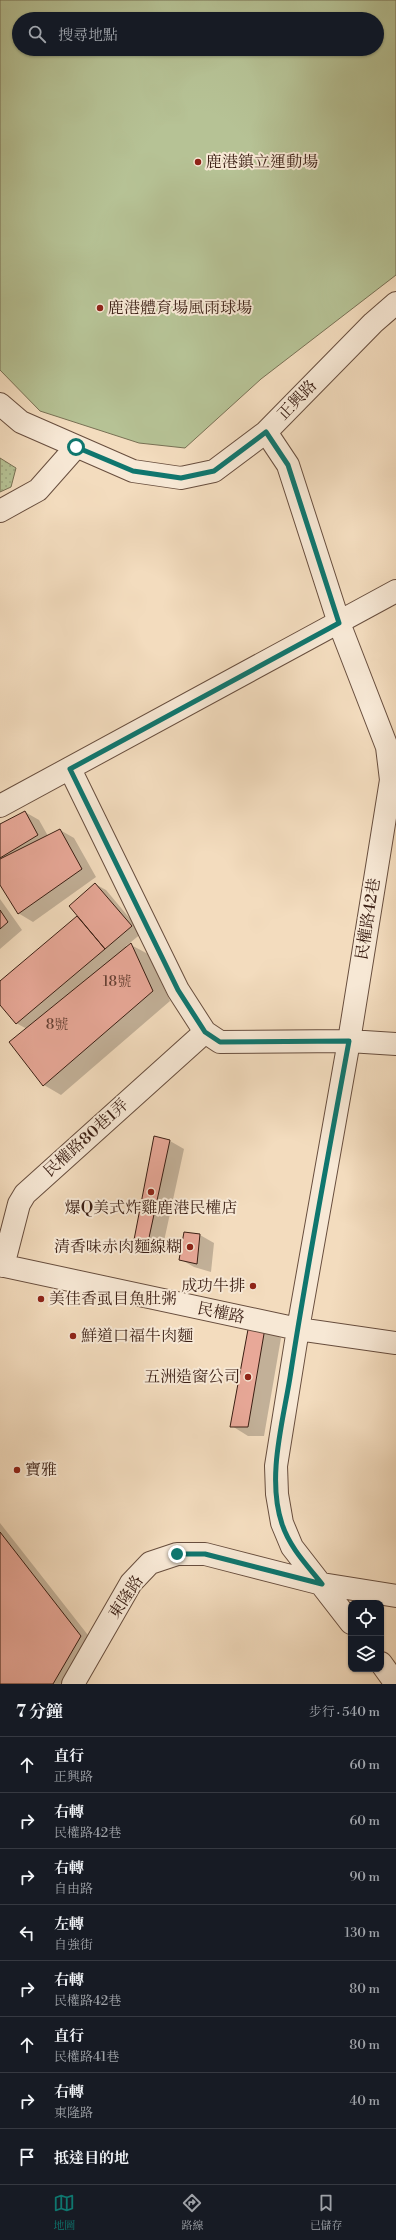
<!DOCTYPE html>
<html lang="zh-TW">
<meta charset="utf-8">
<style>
body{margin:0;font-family:"Libre Bodoni","Noto Serif TC",serif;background:#20242c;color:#f1f3f6}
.controls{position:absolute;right:12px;bottom:12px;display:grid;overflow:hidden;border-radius:8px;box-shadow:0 1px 3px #0004}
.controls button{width:36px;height:36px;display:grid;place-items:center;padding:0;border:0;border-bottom:1px solid #363941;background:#171b24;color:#f1f3f6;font:20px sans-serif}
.stop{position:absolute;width:12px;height:12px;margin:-9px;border:3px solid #0f766e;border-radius:50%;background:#fff}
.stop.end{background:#0f766e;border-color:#fff;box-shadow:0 1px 4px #0008}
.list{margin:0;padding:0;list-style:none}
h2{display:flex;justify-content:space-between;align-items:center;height:52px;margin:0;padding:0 16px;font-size:17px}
h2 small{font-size:13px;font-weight:400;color:#9ea1a6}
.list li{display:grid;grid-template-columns:26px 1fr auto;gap:12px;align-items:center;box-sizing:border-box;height:56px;padding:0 16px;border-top:1px solid #363941}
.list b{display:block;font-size:15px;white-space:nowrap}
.list p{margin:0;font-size:13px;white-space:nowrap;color:#9ea1a6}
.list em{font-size:13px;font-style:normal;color:#9ea1a6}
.icon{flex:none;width:22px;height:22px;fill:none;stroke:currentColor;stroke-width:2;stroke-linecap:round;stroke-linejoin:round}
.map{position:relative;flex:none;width:396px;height:1684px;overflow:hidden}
.search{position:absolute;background:#171b24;box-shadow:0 1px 3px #0004;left:12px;right:12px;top:12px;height:44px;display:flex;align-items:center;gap:10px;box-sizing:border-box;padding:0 14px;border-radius:22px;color:#9ea1a6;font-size:15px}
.sheet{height:500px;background:#171b24}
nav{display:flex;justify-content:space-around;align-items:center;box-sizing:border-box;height:56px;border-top:1px solid #363941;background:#171b24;font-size:11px;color:#9ea1a6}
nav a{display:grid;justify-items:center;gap:2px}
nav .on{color:#0f766e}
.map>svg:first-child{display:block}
.grass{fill:#b6c295;stroke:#787054;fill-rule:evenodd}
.park{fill:url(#park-dots);stroke:#787054}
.shadow{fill:#0003}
.building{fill:#e8a898;stroke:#3a1e13}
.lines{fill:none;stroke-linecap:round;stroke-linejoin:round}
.minor-casing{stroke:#684e3e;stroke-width:24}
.minor{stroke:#f7e8d5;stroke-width:22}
.route{stroke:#0f766e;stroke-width:5}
.poi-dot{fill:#8f2418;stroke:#f7e8d5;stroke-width:1.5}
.labels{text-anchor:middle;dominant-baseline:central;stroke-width:4;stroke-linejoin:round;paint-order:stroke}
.number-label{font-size:14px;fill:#664034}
.poi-label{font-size:16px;fill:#3a1e13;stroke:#f7e8d5;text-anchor:start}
.street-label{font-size:16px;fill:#3a1e13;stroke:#f7e8d5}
</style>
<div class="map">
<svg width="396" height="1684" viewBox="0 0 396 1684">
<defs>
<pattern id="park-dots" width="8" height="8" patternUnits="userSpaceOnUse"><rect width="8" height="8" fill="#b6c295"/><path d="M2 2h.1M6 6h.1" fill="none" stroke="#9da680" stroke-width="1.8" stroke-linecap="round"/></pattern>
</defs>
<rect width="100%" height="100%" fill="#f3dcbe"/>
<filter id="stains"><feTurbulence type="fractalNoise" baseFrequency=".005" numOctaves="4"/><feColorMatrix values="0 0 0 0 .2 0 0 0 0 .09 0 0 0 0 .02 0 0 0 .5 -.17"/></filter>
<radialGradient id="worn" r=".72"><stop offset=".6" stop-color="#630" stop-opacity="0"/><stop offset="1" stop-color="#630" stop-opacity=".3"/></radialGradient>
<!-- grass -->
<path class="grass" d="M 0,0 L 396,0 L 396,275 L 261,379 L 185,448 L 139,443 L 40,411 L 0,370 ZM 19,19 L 377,19 L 377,49 L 19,49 Z"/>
<!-- park -->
<path class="park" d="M 0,458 L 16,468 L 11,487 L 0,492 Z"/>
<!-- shadow -->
<path class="shadow" d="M 25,812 L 39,820 L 48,836 L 60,830 L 74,838 L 96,877 L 33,922 L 18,913 L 0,884 L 0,825 Z
M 95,884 L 106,890 L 142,933 L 126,946 L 127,948 L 131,945 L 148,954 L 170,1001 L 61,1095 L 44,1085 L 27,1029 L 16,1023 L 0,1004 L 0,982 L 79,916 Z
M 0,899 L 22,930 L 0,949 Z
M 170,1141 L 184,1149 L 161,1255 L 149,1253 L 135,1245 Z
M 200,1235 L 214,1243 L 211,1272 L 194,1267 L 180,1259 Z
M 264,1329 L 281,1338 L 264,1436 L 248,1436 L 232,1426 Z
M 0,1523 L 95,1644 L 72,1684 L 0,1684 Z"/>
<!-- building -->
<path class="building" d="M 25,811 L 38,835 L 0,858 L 0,824 Z
M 60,829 L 82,869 L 18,914 L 0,885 L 0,859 Z
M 95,883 L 132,926 L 105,949 L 69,906 Z
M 0,910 L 8,922 L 0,929 Z
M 77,916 L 105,949 L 16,1024 L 0,1005 L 0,981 Z
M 131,943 L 153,991 L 43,1086 L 9,1042 Z
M 154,1136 L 170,1140 L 147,1247 L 133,1245 Z
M 184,1232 L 200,1234 L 197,1264 L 179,1260 Z
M 249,1324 L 265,1328 L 248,1427 L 230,1427 Z
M 0,1532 L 81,1636 L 53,1684 L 0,1684 Z"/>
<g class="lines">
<!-- minor casing -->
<g class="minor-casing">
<path id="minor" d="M 0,404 L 21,422 L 133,471 L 181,478 L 214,471 L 266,432 L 373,323 L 396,303
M 266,432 L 288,465 L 339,623 L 387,747 L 391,780 L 349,1041 L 298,1329 L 276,1466 L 277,1494 L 282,1523 L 292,1547 L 351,1623
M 0,511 L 38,490 L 76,447
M 70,769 L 178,990 L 205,1032 L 220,1042 L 349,1041 L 396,1044
M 0,806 L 396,591
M 0,1265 L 298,1329 L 396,1343
M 3,1266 L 19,1204 L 25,1194 L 205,1032
M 381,1663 L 396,1684
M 73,1684 L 131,1583 L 150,1563 L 177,1554 L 205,1554 L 322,1584 L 396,1596"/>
</g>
<!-- minor -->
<use href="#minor" class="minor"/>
</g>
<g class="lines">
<!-- route -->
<path class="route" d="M 76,447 L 133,471 L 181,478 L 214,471 L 266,432 L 288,465 L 339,623 L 70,769 L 178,990 L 205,1032 L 220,1042 L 349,1041 C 329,1151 308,1261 291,1371 C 284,1419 266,1476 282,1524 C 290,1548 307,1565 322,1584 L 205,1554 L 177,1554"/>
</g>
<!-- markers -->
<g class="poi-dot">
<circle cx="198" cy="162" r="4"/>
<circle cx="100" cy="308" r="4"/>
<circle cx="151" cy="1192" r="4"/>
<circle cx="190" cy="1247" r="4"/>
<circle cx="253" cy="1286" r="4"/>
<circle cx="41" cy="1299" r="4"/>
<circle cx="73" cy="1336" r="4"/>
<circle cx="248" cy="1377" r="4"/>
<circle cx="17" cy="1470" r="4"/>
</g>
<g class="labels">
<!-- number labels -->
<g class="number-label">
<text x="117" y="982">18號</text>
<text x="57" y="1025">8號</text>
</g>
<!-- poi labels -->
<g class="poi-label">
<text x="206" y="162">鹿港鎮立運動場</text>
<text x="108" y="308">鹿港體育場風雨球場</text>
<text x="151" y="1208" text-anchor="middle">爆Q美式炸雞鹿港民權店</text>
<text x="182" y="1247" text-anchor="end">清香味赤肉麵線糊</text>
<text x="245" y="1286" text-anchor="end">成功牛排</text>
<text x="49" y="1299">美佳香虱目魚肚粥</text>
<text x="81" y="1336">鮮道口福牛肉麵</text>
<text x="240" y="1377" text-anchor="end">五洲造窗公司</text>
<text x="25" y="1470">寶雅</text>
</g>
<!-- street labels -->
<g class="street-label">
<text transform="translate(297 400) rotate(-46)">正興路</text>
<text transform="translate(368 919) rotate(-81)">民權路42巷</text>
<text transform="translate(86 1138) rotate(-42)">民權路80巷1弄</text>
<text transform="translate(221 1313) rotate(12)">民權路</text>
<text transform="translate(126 1597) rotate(-56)">東隆路</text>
</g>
</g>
<rect width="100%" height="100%" filter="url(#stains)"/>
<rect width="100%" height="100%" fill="url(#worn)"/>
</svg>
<div class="controls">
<button><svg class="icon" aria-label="locate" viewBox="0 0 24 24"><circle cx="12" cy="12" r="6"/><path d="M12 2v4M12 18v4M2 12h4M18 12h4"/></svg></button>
<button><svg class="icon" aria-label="layers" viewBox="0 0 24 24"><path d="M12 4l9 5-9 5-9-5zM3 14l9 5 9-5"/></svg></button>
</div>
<div class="stop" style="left:76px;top:447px"></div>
<div class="stop end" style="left:177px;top:1554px"></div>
<div class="search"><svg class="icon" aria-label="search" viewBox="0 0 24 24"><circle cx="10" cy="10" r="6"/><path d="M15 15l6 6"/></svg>搜尋地點</div>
</div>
<section class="sheet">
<h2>7 分鐘<small>步行 · 540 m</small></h2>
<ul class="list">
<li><svg class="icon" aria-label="ahead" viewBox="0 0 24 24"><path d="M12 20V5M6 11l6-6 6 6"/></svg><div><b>直行</b><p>正興路</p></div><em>60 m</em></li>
<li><svg class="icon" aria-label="right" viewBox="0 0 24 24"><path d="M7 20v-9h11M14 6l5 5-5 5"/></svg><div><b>右轉</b><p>民權路42巷</p></div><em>60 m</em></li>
<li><svg class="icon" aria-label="right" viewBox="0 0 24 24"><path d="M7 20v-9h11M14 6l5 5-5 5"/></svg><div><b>右轉</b><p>自由路</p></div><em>90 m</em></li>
<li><svg class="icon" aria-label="left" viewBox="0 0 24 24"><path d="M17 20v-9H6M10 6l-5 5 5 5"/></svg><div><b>左轉</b><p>自強街</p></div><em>130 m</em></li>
<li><svg class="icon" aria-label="right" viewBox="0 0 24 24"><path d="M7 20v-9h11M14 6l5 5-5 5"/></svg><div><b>右轉</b><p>民權路42巷</p></div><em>80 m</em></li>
<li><svg class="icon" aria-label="ahead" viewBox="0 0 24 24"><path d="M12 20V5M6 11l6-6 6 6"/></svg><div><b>直行</b><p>民權路41巷</p></div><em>80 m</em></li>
<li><svg class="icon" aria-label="right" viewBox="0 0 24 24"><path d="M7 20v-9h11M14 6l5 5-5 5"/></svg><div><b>右轉</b><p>東隆路</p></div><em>40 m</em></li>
<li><svg class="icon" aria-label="arrive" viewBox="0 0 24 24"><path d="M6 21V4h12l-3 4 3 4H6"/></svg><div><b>抵達目的地</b></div></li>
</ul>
</section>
<nav>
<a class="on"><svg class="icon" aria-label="map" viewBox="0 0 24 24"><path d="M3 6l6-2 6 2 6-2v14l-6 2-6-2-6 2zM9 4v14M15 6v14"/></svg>地圖</a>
<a><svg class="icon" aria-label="directions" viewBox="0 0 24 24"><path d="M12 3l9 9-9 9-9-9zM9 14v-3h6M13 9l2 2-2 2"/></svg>路線</a>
<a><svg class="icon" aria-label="saved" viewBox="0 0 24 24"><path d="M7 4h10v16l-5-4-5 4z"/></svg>已儲存</a>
</nav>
